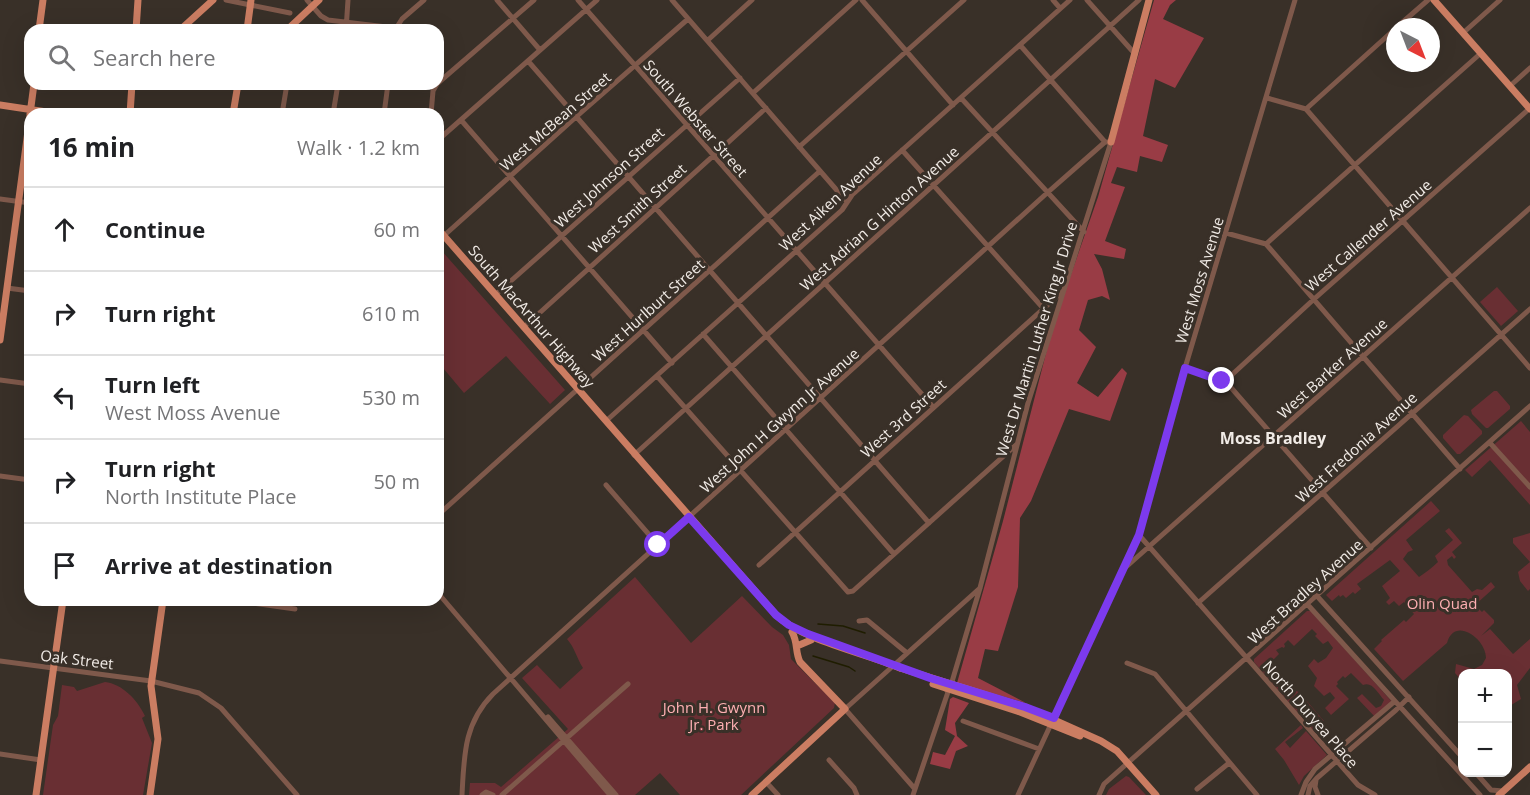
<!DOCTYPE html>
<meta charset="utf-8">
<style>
body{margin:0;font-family:"Open Sans",sans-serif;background:#f2f2f2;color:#202124}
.controls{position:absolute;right:18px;bottom:18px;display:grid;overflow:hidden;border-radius:12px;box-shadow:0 6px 24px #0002}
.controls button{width:54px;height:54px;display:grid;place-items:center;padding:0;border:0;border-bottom:2px solid #e0e0e0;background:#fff;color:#202124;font:30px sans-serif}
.compass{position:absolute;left:1386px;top:18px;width:54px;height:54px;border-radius:50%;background:#fff;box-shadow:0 6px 24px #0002;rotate:138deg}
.stop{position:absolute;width:18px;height:18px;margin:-14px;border:4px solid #7c3aed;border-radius:50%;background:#fff}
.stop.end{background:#7c3aed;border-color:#fff;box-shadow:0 2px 6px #0008}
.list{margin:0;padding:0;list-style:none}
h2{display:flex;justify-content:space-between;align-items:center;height:78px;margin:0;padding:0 24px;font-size:26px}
h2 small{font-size:20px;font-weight:400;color:#757577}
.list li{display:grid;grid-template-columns:39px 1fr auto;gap:18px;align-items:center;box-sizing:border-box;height:84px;padding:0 24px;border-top:2px solid #e0e0e0}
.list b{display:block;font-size:22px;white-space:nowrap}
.list p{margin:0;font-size:20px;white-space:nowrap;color:#757577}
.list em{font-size:20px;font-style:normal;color:#757577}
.icon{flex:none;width:33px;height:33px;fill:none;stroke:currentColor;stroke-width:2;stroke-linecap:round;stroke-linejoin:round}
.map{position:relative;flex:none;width:1530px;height:795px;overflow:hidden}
.search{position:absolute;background:#fff;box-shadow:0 6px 24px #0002;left:24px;top:24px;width:420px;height:66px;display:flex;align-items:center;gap:15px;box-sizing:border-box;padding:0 21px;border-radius:18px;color:#757577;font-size:22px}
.panel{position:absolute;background:#fff;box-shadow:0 6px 24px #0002;left:24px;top:108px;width:420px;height:498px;border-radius:18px}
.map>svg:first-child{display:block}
.green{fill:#692f33}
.forest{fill:#993c45}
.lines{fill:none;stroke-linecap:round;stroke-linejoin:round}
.stream{stroke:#1f1d00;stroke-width:1.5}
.minor{stroke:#7f594b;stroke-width:5}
.major{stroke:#cb7d62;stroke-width:7}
.major-bridge{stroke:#cb7d62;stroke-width:7}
.route{stroke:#7c3aed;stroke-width:8}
.labels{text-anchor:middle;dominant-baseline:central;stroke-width:6;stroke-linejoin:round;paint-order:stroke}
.street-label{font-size:15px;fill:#f1ebe6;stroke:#393028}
.park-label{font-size:15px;fill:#feafb2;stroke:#393028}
.neighbourhood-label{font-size:16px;font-weight:bold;fill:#f1ebe6;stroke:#393028}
</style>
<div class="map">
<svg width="1530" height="795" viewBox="0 0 1530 795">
<rect width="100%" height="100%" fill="#393028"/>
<!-- green -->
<path class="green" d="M 441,250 L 565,390 L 550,404 L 506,356 L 464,393 L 438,362 L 438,252 Z
M 1497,287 L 1518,311 L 1501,326 L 1480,302 Z
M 1494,391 L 1497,391 L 1510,406 L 1510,409 L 1488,428 L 1486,428 L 1472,414 L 1471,410 Z
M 1464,415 L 1468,416 L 1482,431 L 1482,434 L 1460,454 L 1457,454 L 1443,438 L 1443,435 Z
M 1521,421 L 1530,432 L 1530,505 L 1490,460 L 1472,477 L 1465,470 Z
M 1431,501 L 1440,511 L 1406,540 L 1413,550 L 1408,552 L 1403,559 L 1419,577 C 1425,573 1432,568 1438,562 L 1435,556 L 1453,540 L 1445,531 L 1449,528 L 1462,543 L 1452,552 L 1456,557 L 1454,559 L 1452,556 L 1447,560 L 1448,565 L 1472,592 L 1477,589 L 1482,590 L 1491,582 L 1495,587 L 1475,605 L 1482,612 L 1484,610 L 1494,620 L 1494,623 L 1481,636 L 1490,629 L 1513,654 L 1530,639 L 1530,668 L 1517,685 L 1521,699 L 1508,707 L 1508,674 L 1462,674 L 1462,681 L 1455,673 L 1456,664 L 1474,669 L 1482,665 L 1486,658 C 1486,638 1454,616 1447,643 L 1403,681 L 1374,649 L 1382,641 L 1381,640 L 1404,620 L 1406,622 L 1414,614 L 1404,602 L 1399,606 L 1394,601 L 1389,605 L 1386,602 L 1390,598 L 1382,586 L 1400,571 L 1390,560 L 1357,584 L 1361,589 L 1355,594 L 1353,592 L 1346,598 L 1343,595 L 1340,597 L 1339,595 L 1332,601 L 1326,595 Z
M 1530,533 L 1530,589 L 1528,591 L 1520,581 L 1518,572 L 1530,562 L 1513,543 L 1513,538 Z
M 635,577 L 691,643 L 742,596 L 772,627 L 783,635 L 789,645 L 791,659 L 835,703 L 834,708 L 741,795 L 680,795 L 660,773 L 635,795 L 469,795 L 470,783 L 495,783 L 501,787 L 568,729 L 522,678 L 537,665 L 560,689 L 583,668 C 576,657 575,648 567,639 Z
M 1307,611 L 1311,611 L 1393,703 L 1376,718 L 1357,698 L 1362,694 L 1376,708 L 1381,706 L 1384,700 C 1378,693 1372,681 1363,685 L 1351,673 L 1345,678 L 1343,676 L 1337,682 L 1338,684 L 1336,686 L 1349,699 L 1331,715 L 1325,708 L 1335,698 L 1330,692 L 1324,696 L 1314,686 L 1317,678 L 1308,666 L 1314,659 L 1318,663 L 1326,658 L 1333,648 L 1328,641 L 1323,644 L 1315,636 L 1317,634 L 1312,629 L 1294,646 L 1288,640 L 1284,644 L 1285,646 L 1284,648 L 1282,647 L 1276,650 L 1279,654 L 1268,665 L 1279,677 L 1289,681 L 1290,689 L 1299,692 L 1296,696 L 1302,703 L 1306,700 L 1324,721 L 1314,731 L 1254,662 L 1254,659 Z
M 105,682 C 122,684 137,699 145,716 L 142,718 L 152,743 L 143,795 L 43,795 L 53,725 L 58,716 L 62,685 L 74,687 L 77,691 Z
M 1301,725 L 1303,728 L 1285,742 L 1290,748 L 1306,731 L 1327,755 L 1304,776 L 1299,785 L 1284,760 L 1275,749 Z
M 1126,776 L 1129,777 L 1146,795 L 1106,795 L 1109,789 Z"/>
<!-- forest -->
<path class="forest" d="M 1154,0 L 1176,0 L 1170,5 L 1163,19 L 1204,38 L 1175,88 L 1155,79 L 1143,136 L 1168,145 L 1162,162 L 1140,156 L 1137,172 L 1117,167 L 1111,183 L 1125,187 L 1105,241 L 1126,249 L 1124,259 L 1094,254 L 1102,269 L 1110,300 L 1102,296 L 1088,300 L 1079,330 L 1096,347 L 1077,383 L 1098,397 L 1122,368 L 1127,373 L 1110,421 L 1069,409 L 1031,501 L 1020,518 L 1018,587 L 998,651 L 985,649 L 978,678 L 1026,703 L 957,683 L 1003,521 L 1053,326 L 1098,197 Z
M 953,697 L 969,703 L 955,723 L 957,736 L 968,746 L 956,751 L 950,769 L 930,764 L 933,752 L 945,755 L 955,736 L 945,730 L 950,699 Z"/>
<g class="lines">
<!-- stream -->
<path class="stream" d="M 818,624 L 843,626 L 865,633
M 813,656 L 849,667 L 855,671"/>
<!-- minor -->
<path class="minor" d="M 226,0 L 290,13
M 307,0 L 321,16 L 328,20 L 395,28
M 497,0 L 540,50
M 578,0 L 933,407
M 672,0 L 847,202
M 862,0 L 953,105
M 1053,0 L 1060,8
M 1087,0 L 1135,54
M 1397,27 L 1428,0
M 346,30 L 348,0
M 395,30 L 402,19 L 424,0
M 1463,33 L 1500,0
M 708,40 L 752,0
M 1020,45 L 1105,142
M 528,61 L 929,523
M 438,83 L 534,0
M 1510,86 L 1530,68
M 753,93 L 856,0
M 961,98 L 1084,232
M 1267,98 L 1306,109 L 1530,368
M 1306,109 L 1395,29
M 282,114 L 287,84
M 333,114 L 338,84
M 384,114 L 388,84
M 431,114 L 433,91 L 437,84
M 461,120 L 672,363
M 438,140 L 597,0
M 799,147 L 964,0
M 902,150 L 1043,308
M 0,199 L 30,203
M 1226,233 L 1266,244 L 1460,469
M 438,241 L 576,117 L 688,19
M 1266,244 L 1481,53
M 7,288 L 30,291
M 495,295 L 740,78
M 524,327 L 766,108
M 703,334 L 894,554
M 1185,368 L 1227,383 L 1371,548
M 657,376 L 848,592 L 853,591 L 1017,444
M 0,380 L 30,384
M 1224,382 L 1313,300 L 1530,108
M 606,421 L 842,210 L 852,195 L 1070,0
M 1490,443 L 1530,487
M 634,455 L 1139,0
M 0,476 L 30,480
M 606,485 L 658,545
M 438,515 L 820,171
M 1139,535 L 1358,785 L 1375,795
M 759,565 L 1063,291
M 1126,567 L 1530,208
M 438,593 L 610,795
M 1317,596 L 1462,757
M 230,600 L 295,609
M 1198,603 L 1530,309
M 1308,605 L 1480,795
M 859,621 L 867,620 L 907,653
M 0,661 L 151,681 L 199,693 L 221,708 L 297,795
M 1127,663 L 1155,674 L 1257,795
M 548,717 L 616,795
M 963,721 L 1039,749
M 0,754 L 41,760
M 829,760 L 854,788 L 857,795
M 1475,772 L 1491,790 L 1503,791
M 1316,780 L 1315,787 L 1318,795
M 766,782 L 778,795
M 915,789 L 845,709 L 980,588
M 1197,789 L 1229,763
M 462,795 C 464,756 464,723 493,694 L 1047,193 L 1105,142 L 1111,142 L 1028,403 L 980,588 L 951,685
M 482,795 L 486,792 L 493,795
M 502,795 L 628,684
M 913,795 L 948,692 L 946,689
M 1018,795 L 1139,535 L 1185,368 L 1295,0
M 1099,795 L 1104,784 L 1530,406
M 1301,795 L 1306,782 L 1315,769 L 1395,701
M 1308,795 L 1310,786 L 1317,778 L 1396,710 L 1409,697"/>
<!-- major -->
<path class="major" d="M 1434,0 L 1530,109
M 39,30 L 43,0
M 136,30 L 138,0
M 180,30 L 213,0
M 247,30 L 251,0
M 287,30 L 319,0
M 0,105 L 60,114
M 30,114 L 34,84
M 130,114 L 132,84
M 233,114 L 238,84
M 1111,142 L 1149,0
M 438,229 L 776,615 C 800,638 855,651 887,663
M 0,340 L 30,116
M 797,646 L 811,640
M 900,668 L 1025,707 L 1101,741 L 1117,751 L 1156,795
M 933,684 L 1020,712 L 1080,736
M 36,795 L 63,600
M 150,795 L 158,739 L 151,686 L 163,600
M 752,795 L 845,709 L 800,662 C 795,652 798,642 792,632
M 1499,795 L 1530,767"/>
<!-- major-bridge -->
<path class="major-bridge" d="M 887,663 L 900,668"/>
</g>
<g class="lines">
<!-- route -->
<path class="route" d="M 658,545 L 689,517 L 776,615 L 789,625 L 808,634 L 930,678 L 1025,707 L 1054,718 L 1139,535 L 1185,368 L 1222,381"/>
</g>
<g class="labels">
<!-- street labels -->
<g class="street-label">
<text transform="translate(696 118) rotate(49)">South Webster Street</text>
<text transform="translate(555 121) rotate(-41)">West McBean Street</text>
<text transform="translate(609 177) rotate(-42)">West Johnson Street</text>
<text transform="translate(830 202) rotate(-43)">West Aiken Avenue</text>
<text transform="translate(637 208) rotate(-42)">West Smith Street</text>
<text transform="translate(879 218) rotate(-42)">West Adrian G Hinton Avenue</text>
<text transform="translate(1368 235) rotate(-41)">West Callender Avenue</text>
<text transform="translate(1199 280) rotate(-73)">West Moss Avenue</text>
<text transform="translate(648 310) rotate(-42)">West Hurlburt Street</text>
<text transform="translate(532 316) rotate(49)">South MacArthur Highway</text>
<text transform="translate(1036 339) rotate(-73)">West Dr Martin Luther King Jr Drive</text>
<text transform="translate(1332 368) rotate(-42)">West Barker Avenue</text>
<text transform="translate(903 418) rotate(-42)">West 3rd Street</text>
<text transform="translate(779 420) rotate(-42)">West John H Gwynn Jr Avenue</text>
<text transform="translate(1356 447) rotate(-42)">West Fredonia Avenue</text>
<text transform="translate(1305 591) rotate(-42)">West Bradley Avenue</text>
<text transform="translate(77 659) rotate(7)">Oak Street</text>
<text transform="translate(1311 714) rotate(49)">North Duryea Place</text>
</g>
<!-- park labels -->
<g class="park-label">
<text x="1442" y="603">Olin Quad</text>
<text x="714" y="707">John H. Gwynn<tspan x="714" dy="17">Jr. Park</tspan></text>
</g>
<!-- neighbourhood labels -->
<g class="neighbourhood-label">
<text x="1273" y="438">Moss Bradley</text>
</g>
</g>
</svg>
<div class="controls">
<button>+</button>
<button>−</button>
</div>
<svg class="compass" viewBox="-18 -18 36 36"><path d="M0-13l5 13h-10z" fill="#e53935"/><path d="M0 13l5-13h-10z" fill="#757577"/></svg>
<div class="stop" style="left:658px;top:545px"></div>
<div class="stop end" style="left:1222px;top:381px"></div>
<div class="search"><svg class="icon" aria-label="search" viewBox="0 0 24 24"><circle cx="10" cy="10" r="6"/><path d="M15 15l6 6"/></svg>Search here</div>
<section class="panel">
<h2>16 min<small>Walk · 1.2 km</small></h2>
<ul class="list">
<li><svg class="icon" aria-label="ahead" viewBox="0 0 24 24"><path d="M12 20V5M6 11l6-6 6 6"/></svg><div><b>Continue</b></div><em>60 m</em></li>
<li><svg class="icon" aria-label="right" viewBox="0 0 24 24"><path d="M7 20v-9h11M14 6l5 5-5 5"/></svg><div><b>Turn right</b></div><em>610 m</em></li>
<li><svg class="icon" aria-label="left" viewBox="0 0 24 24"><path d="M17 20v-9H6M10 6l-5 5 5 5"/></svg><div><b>Turn left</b><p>West Moss Avenue</p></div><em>530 m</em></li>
<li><svg class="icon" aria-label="right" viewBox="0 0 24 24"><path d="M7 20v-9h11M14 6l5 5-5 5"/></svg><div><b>Turn right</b><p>North Institute Place</p></div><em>50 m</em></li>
<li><svg class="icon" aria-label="arrive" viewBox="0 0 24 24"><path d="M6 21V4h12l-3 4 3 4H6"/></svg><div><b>Arrive at destination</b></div></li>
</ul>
</section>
</div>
